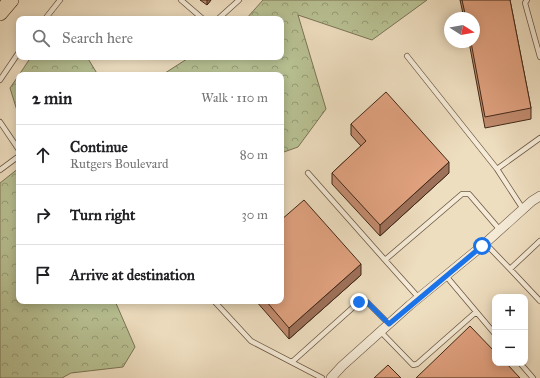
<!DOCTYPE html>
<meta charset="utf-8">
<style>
body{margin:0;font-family:"IM FELL Great Primer",serif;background:#f6f6f6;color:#202124}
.controls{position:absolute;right:12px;bottom:12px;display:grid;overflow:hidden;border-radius:8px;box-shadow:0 2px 10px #0003}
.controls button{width:36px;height:36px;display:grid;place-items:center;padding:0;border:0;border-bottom:1px solid #e0e0e0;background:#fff;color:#202124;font:20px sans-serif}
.compass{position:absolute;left:444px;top:12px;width:36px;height:36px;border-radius:50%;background:#fff;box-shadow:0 2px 10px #0003;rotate:101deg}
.stop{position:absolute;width:12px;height:12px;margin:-9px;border:3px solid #1a73e8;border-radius:50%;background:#fff}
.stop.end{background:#1a73e8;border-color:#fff;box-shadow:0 1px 4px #0008}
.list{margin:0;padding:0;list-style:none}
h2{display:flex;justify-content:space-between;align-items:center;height:52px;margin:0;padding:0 16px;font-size:17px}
h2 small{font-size:13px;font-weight:400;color:#757577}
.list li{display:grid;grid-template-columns:26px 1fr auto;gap:12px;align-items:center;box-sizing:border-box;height:60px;padding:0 16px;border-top:1px solid #e0e0e0}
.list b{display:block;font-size:15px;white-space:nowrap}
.list p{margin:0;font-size:13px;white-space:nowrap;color:#757577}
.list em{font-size:13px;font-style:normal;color:#757577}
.icon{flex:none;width:22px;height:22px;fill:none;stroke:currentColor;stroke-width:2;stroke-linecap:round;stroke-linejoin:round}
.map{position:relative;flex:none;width:540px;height:378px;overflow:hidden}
.search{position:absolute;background:#fff;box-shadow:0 2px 10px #0003;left:16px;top:16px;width:268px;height:44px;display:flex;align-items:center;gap:10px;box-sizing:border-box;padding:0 14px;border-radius:8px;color:#757577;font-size:15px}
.panel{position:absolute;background:#fff;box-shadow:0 2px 10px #0003;left:16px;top:72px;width:268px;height:232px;border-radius:8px}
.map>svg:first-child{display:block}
.forest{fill:url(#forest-crowns);stroke:#7c7456}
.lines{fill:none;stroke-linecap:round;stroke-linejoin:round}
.service-casing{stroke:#6c5643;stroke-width:6}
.minor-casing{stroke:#6c5643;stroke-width:10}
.primary-casing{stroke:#412819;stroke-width:16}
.service{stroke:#f4ead6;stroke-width:4.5}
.minor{stroke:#f4ead6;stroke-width:9}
.primary{stroke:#eedec0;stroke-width:15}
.wall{fill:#c28b6e;stroke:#412819}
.shaded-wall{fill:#9e715a;stroke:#412819}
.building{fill:#e1a280;stroke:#412819}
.route{stroke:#1a73e8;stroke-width:5}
</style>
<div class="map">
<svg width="540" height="378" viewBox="0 0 540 378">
<defs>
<pattern id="forest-crowns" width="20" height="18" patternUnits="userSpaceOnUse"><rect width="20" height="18" fill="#b8c193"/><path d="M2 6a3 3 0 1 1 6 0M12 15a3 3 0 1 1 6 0" fill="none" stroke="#979d77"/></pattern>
</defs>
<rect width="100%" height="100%" fill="#eedec0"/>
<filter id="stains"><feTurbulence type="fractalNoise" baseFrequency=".005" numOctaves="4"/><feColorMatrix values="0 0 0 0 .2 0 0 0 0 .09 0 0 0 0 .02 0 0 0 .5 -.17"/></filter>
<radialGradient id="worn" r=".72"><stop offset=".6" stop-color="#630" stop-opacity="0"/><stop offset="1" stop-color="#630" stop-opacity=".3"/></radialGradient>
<!-- forest -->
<path class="forest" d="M 263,0 L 427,0 L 372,40 L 298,15 L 326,109 L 298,147 L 281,153 L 281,75 L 162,75 L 190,57 L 281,57 L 281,19 L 246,19 Z
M 31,57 L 87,57 L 98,75 L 19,75 Z
M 19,75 L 19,117 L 10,88 Z
M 19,168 L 19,301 L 115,301 L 135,347 L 123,367 L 71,373 L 62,378 L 0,378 L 0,183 Z"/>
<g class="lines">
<!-- service casing -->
<g class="service-casing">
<path id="service" d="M 181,0 L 203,19
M 527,0 L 525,3 L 540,57
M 45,19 L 60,0
M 218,19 L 239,0
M 407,56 L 497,169 L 540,138
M 0,80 L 19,52
M 0,122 L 19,150
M 497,169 L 523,209
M 0,170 L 19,156
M 308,173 L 385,260
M 485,243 L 510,269 L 540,241
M 510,269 L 540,301
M 446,276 L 495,334
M 419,298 L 385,260 L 462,194 L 469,194 L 500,230
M 214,301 L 251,341 L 322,378
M 381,332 L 413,365 L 417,364 L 476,312
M 292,362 L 359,302 L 367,302 L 389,324
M 520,363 L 533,378"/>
</g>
<!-- minor casing -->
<g class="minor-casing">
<path id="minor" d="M 331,378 L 342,366 L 410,305 L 482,246 L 532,201 L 540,196"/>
</g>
<!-- primary casing -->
<g class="primary-casing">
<path id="primary" d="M 0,13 L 11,0"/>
</g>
<!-- service -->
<use href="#service" class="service"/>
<!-- minor -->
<use href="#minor" class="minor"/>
<!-- primary -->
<use href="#primary" class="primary"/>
</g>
<!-- wall -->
<path class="wall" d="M 200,0 L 211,0 L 207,5 Z
M 460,0 L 510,0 L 531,108 L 531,119 L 485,128 L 469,42 L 474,42 L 474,18 L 464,18 Z
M 351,124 L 449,173 L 380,236 L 332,184 L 332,173 L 361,146 L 351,135 Z
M 361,275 L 289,339 L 256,301 L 281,301 Z"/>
<!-- shaded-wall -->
<path class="shaded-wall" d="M 207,0 L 211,0 L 207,5 Z
M 449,162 L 449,173 L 380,236 L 380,225 Z
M 361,264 L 361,275 L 289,339 L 289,328 Z"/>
<!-- building -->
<path class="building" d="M 462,0 L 510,0 L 531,108 L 485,117 L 471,42 L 474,42 L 474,18 L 466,18 Z
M 386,92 L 449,162 L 380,225 L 332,173 L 366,141 L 351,124 Z
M 304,200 L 361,264 L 289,328 L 266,301 L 281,301 L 281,220 Z
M 470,326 L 495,352 L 495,363 L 506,363 L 520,378 L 416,378 Z
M 388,365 L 401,378 L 374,378 Z"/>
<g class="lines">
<!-- route -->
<path class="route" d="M 359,302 L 367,302 L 389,324 L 482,246"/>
</g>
<rect width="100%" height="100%" filter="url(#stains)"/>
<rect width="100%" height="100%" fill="url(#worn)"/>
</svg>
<div class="controls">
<button>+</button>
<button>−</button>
</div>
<svg class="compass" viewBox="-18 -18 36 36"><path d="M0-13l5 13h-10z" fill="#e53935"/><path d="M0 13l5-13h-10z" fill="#757577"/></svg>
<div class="stop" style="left:482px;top:246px"></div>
<div class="stop end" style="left:359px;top:302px"></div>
<div class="search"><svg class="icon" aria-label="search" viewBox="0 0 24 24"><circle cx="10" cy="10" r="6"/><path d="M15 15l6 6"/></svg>Search here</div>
<section class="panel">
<h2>2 min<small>Walk · 110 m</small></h2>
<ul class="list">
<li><svg class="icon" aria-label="ahead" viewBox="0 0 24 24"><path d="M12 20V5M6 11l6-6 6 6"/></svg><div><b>Continue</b><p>Rutgers Boulevard</p></div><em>80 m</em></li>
<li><svg class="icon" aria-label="right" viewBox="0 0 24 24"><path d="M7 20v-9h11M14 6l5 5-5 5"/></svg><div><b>Turn right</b></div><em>30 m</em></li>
<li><svg class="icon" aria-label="arrive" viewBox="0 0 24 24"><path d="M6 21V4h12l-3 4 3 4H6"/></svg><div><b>Arrive at destination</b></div></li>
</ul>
</section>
</div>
